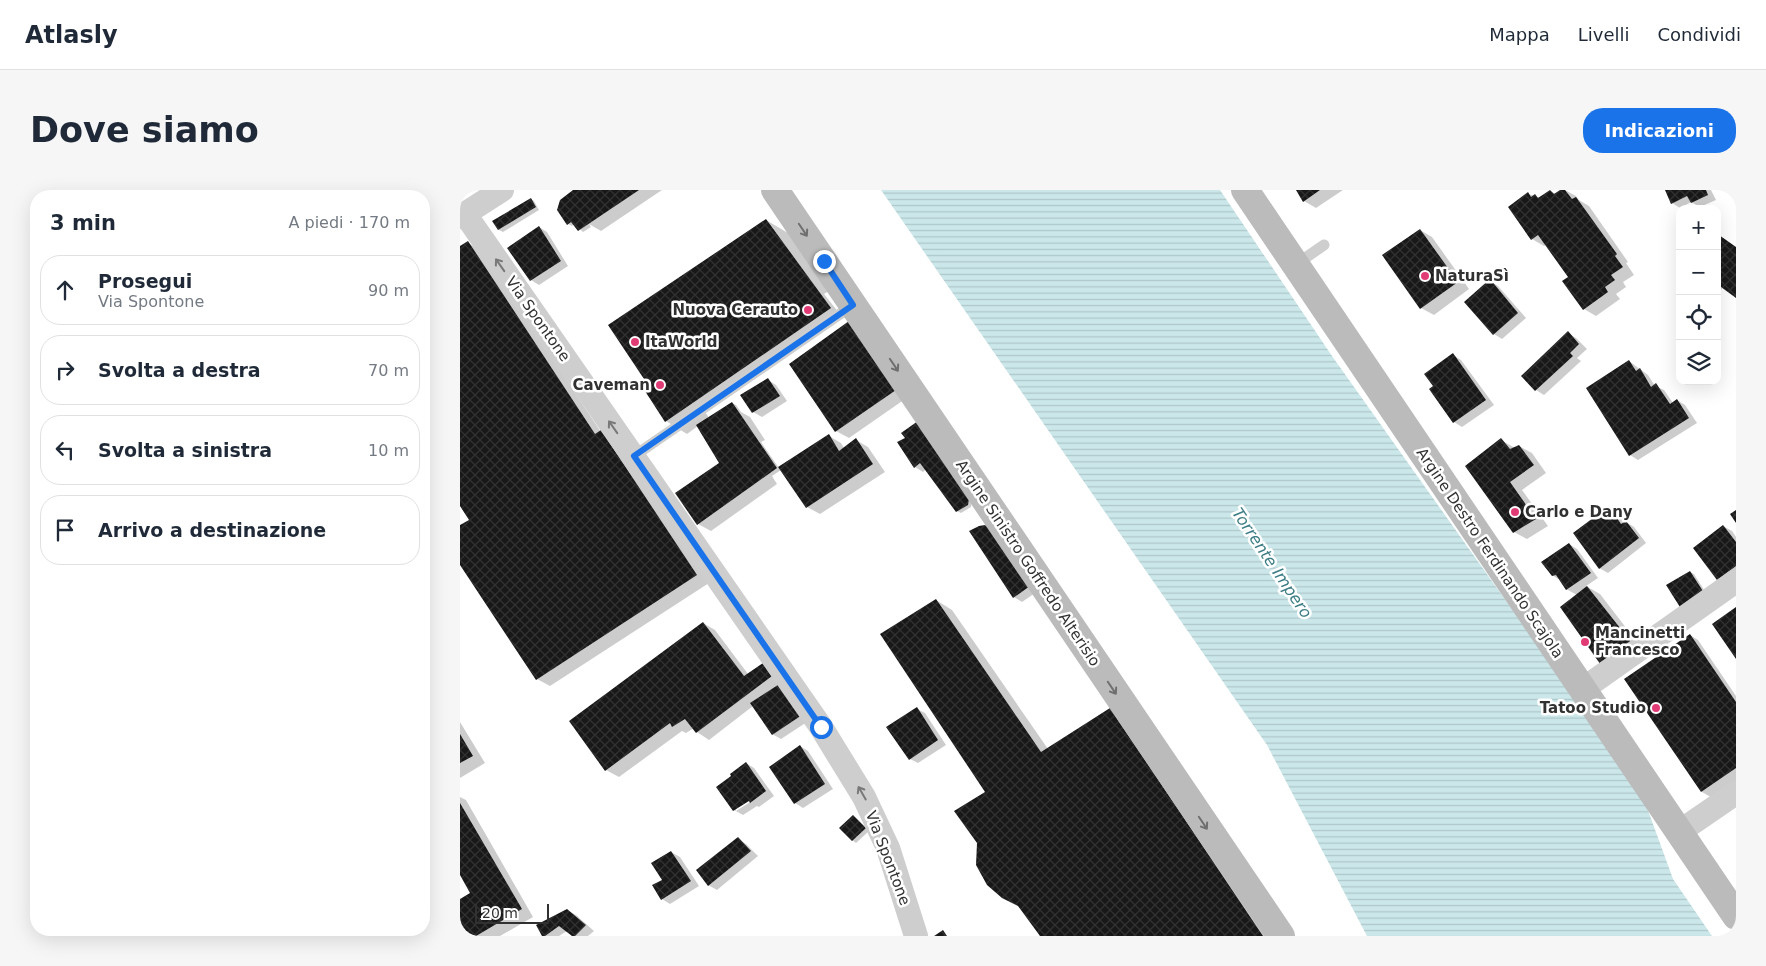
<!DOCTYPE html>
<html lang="it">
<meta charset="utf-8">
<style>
body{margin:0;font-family:"DejaVu Sans",sans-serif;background:#f6f6f7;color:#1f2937}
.controls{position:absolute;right:15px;top:15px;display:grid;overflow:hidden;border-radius:10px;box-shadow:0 5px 20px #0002}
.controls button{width:45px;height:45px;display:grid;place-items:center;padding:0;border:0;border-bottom:1px solid #e0e1e3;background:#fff;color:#1f2937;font:25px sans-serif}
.scale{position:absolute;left:15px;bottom:12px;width:74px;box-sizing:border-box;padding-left:5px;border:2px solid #313131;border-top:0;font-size:14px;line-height:18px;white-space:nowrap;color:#313131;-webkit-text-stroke:4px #fff;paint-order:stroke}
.stop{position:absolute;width:15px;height:15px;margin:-11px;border:4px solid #1a73e8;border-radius:50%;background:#fff}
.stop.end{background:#1a73e8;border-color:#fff;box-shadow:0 1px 5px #0008}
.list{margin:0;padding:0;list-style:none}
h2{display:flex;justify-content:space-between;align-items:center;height:65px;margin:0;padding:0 20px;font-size:21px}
h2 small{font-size:16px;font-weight:400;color:#747a83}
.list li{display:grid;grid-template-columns:32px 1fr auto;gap:15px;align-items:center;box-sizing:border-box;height:70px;margin:0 10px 10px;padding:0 10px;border:1px solid #e0e1e3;border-radius:20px}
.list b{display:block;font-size:19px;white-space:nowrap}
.list p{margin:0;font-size:16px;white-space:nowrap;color:#747a83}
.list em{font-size:16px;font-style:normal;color:#747a83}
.icon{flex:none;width:28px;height:28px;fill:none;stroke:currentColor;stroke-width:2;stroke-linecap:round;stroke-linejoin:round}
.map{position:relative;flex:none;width:1276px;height:746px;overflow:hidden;border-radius:20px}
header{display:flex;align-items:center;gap:30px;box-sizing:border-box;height:70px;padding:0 25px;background:#fff;border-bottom:1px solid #e0e1e3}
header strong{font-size:24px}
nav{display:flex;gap:28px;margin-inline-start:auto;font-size:18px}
.intro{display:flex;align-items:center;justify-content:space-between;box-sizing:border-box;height:120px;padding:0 30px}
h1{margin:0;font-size:35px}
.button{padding:12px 22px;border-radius:20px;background:#1a73e8;color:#fff;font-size:18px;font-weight:700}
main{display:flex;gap:30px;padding:0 30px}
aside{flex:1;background:#fff;border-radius:20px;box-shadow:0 5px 20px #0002}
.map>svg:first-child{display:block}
.water{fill:url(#water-rules)}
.shadow{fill:#0003;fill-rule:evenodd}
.building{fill:url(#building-cross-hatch)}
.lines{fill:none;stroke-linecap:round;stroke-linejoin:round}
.service{stroke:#cecece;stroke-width:11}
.minor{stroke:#cecece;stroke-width:24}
.secondary{stroke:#bbb;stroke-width:28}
.oneway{stroke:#6f6f6f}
.oneway2{stroke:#787878}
.route{stroke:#1a73e8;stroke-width:6}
.poi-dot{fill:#e03b74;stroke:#fff;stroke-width:2}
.labels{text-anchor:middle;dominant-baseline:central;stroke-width:5;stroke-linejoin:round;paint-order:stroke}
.poi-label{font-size:15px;font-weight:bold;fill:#313131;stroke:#fff;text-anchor:start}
.street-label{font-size:15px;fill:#313131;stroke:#fff}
.water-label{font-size:16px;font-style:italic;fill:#3c7d85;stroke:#fff}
</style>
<header>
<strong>Atlasly</strong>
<nav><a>Mappa</a><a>Livelli</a><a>Condividi</a></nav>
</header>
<div class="intro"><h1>Dove siamo</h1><a class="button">Indicazioni</a></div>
<main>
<aside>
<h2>3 min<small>A piedi · 170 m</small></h2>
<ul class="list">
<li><svg class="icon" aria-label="ahead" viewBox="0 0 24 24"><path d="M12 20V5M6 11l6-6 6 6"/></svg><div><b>Prosegui</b><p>Via Spontone</p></div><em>90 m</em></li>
<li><svg class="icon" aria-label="right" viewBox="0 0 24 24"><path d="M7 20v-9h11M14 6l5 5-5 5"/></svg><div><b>Svolta a destra</b></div><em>70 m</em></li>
<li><svg class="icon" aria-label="left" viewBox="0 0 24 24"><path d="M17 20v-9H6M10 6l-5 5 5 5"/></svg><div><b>Svolta a sinistra</b></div><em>10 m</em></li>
<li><svg class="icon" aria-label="arrive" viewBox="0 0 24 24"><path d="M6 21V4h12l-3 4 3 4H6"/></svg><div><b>Arrivo a destinazione</b></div></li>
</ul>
</aside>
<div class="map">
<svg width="1276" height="746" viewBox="0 0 1276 746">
<defs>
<pattern id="water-rules" width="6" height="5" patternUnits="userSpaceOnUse" patternTransform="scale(1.25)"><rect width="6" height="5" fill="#cbe7ea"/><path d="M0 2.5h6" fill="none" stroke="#afc7c9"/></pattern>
<pattern id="building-cross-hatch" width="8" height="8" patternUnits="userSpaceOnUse" patternTransform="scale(1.25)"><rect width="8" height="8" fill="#181818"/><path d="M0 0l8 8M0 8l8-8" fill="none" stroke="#313131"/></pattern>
</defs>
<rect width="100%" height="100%" fill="#fff"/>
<!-- water -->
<path class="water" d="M 421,0 L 760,0 L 872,166 L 1181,601 L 1213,689 L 1252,746 L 907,746 L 807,555 Z"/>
<!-- shadow -->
<path class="shadow" d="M 116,0 L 202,0 L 141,41 L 129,34 L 131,37 L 123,42 L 114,34 L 112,36 L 108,34 Z
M 837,0 L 883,0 L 856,18 L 844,11 Z
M 1102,0 L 1105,0 L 1116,6 L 1119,10 L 1129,16 L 1168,72 L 1166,73 L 1174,85 L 1163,92 L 1166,97 L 1156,104 L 1160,109 L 1136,126 L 1124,119 L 1109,87 L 1086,55 L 1084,56 L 1072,49 L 1068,4 L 1081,8 L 1090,1 L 1096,4 Z
M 1206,0 L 1251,0 L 1256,10 L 1240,17 L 1231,12 L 1220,18 L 1212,13 Z
M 71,9 L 74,11 L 79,20 L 43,42 L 39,40 L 34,31 Z
M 306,30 L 328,43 L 369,101 L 364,104 L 379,123 L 242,217 L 249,228 L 272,213 L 276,215 L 281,222 L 290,227 L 305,250 L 301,252 L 319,278 L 369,246 L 381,253 L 384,258 L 396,250 L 408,257 L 425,282 L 360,324 L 347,317 L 321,280 L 312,286 L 317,294 L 251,341 L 238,334 L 261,274 L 238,236 L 227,244 L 206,231 L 185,198 L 189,195 Z
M 79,37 L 87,42 L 108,76 L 79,95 L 71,90 Z
M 960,40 L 972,47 L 1009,99 L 974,125 L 961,118 Z
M 1257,49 L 1276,57 L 1276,106 L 1263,97 L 1261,100 L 1257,98 Z
M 8,53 L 20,60 L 141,242 L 154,249 L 249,393 L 90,496 L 77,489 L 0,372 L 0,337 L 11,330 L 0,314 L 0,58 Z
M 1030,91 L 1038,96 L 1066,128 L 1042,149 L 1034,144 Z
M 401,139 L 448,207 L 389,248 L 376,241 L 331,174 Z
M 1108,143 L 1116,148 L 1127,159 L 1117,168 L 1121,171 L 1084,205 L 1076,200 Z
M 993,165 L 1001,170 L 1034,215 L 1002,237 L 994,232 L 975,197 Z
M 1169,171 L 1188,185 L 1195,196 L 1204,200 L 1213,213 L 1217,210 L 1225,215 L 1237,233 L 1178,270 L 1170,265 Z
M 308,190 L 316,195 L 327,211 L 302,227 L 293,222 L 282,206 Z
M 1041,250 L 1055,258 L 1059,256 L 1072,263 L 1086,283 L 1062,300 L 1088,336 L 1067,349 L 1054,342 Z
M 439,252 L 512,306 L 511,317 L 501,323 L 497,321 L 466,279 L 463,282 L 455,277 Z
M 1149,318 L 1157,323 L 1165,333 L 1166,332 L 1174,337 L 1186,353 L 1148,383 L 1139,378 Z
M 1263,336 L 1272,341 L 1276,347 L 1276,387 L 1258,389 Z
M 511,342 L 578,401 L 562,412 L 554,407 Z
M 1109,354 L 1117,359 L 1138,388 L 1126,396 L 1140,404 L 1187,465 L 1157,484 L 1117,405 L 1106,399 L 1100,390 L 1092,385 Z
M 1230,382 L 1234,384 L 1251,411 L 1229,426 Z
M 476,410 L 492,420 L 588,559 L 650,520 L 812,746 L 580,746 L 527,603 Z
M 243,433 L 255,440 L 288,484 L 303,474 L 350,530 L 321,549 L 312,544 L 293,516 L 249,550 L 237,542 L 234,538 L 226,543 L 222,541 L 159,587 L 146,580 Z
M 1230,445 L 1238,450 L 1276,506 L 1276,594 L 1254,609 L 1242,602 L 1166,490 Z
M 457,519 L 465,523 L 486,555 L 458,573 L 450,569 Z
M 0,532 L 25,573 L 0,588 Z
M 340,556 L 348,561 L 373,599 L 343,618 L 335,613 Z
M 286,573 L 294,578 L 314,606 L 299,617 L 297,616 L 283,625 L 274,620 L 258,598 ZM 293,607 L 295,609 L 276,621 L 276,618 Z
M 0,607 L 6,610 L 73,727 L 40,746 L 0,746 L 0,710 L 12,703 L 0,683 Z
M 393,626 L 409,641 L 396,653 L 392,650 Z
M 278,649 L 286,654 L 298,666 L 257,700 L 248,695 Z
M 211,662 L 220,667 L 239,696 L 210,714 L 202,709 L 203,690 Z
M 107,720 L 116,725 L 134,741 L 128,746 L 114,746 L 107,741 L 99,746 L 84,746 Z"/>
<!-- building -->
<path class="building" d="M 113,0 L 179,0 L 118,41 L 111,32 L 107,35 L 97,20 L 100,10 Z
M 836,0 L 860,0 L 843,12 Z
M 1090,0 L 1094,4 L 1100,0 L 1105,0 L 1112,9 L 1116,7 L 1157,64 L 1155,66 L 1163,77 L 1151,85 L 1155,90 L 1145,97 L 1148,102 L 1123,120 L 1102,91 L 1108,87 L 1078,45 L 1071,50 L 1048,17 L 1068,2 L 1071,7 L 1075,4 L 1078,8 Z
M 1205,0 L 1246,0 L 1248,5 L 1231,13 L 1227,6 L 1211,14 Z
M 71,8 L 76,17 L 38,40 L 32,31 Z
M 306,29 L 371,118 L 205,232 L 183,198 L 188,195 L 148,135 Z
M 79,36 L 101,71 L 70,91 L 47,58 Z
M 960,39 L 998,92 L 960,119 L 922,65 Z
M 1259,45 L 1276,57 L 1276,108 L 1257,94 L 1257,47 Z
M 8,51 L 135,244 L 141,240 L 237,385 L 76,490 L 0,375 L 0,335 L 9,330 L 0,316 L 0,56 Z
M 1030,89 L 1058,123 L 1033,145 L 1004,112 Z
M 389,131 L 436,200 L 375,242 L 329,174 Z
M 1108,141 L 1119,154 L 1110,163 L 1113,166 L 1075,201 L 1061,186 Z
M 993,163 L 1026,210 L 993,233 L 969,199 L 973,196 L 964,184 Z
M 1169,170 L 1176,181 L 1180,178 L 1191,197 L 1196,193 L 1210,214 L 1217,209 L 1229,228 L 1169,266 L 1126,198 Z
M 308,188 L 320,206 L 292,223 L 280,205 Z
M 272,212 L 317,278 L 237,335 L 215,303 L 259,273 L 236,235 Z
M 458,231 L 509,309 L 508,315 L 496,322 L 460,273 L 454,278 L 437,252 L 445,248 L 441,243 Z
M 369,244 L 379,261 L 396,248 L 413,274 L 346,318 L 318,277 Z
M 1041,248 L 1050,259 L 1059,255 L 1074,275 L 1050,292 L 1076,329 L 1053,343 L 1005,276 Z
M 1149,316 L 1161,334 L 1166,331 L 1179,348 L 1139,379 L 1113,343 Z
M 1276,320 L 1276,333 L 1270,324 Z
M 525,335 L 531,339 L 570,396 L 553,408 L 509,341 L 519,336 Z
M 1263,335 L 1276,352 L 1276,376 L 1257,390 L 1233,358 Z
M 1109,353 L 1131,383 L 1106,400 L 1096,385 L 1092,386 L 1081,372 Z
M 1230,381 L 1248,409 L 1225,425 L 1206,395 Z
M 1127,396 L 1175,457 L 1143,478 L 1100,417 Z
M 476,409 L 581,562 L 650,518 L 803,746 L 580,746 L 558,716 L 542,708 L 527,695 L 516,675 L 517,653 L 494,621 L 525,602 L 420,444 Z
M 1276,417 L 1276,469 L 1252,434 Z
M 243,432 L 284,486 L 303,473 L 312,486 L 236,543 L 225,529 L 212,537 L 210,533 L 145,581 L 109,531 Z
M 1230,444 L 1276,512 L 1276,578 L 1241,602 L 1164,489 Z
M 321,493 L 342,525 L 312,545 L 290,513 Z
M 457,517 L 478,550 L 449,570 L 426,537 Z
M 0,544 L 13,566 L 0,573 Z
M 340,555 L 365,594 L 334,614 L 309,577 Z
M 286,572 L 306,601 L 290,613 L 289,611 L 273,621 L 256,597 L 271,586 L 270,584 Z
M 0,613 L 62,719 L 16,746 L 0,746 L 0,709 L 10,703 L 0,685 Z
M 393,625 L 406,638 L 392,651 L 379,638 Z
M 278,647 L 291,661 L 248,696 L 236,680 Z
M 211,661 L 231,691 L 201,710 L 192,695 L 202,690 L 191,673 Z
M 107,719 L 126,735 L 115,746 L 112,746 L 99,736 L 85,746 L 82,746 L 76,735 Z
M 483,740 L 487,746 L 474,746 Z"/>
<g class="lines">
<!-- service -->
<path class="service" d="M 835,75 L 864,55
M 174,266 L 393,115"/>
<!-- minor -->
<path class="minor" d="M 5,24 L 361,537 L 404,607 L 428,658 L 456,746
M 0,27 L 42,0
M 1123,499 L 1276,391
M 1219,642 L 1276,603"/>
<!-- secondary -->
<path class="secondary" d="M 315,0 L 821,746
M 785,0 L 1276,726"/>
</g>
<!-- one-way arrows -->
<defs><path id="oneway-shaft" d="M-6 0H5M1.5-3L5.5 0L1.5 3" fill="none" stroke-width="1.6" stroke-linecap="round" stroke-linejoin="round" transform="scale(1.25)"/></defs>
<g class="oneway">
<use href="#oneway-shaft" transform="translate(343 40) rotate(56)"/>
<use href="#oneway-shaft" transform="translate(434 175) rotate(56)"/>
<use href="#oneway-shaft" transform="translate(652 498) rotate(56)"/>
<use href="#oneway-shaft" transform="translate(743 633) rotate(56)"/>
</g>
<g class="oneway2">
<use href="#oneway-shaft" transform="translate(40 75) rotate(-125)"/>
<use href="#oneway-shaft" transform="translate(153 237) rotate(-125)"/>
<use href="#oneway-shaft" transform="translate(402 603) rotate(-120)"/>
</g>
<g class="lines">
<!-- route -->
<path class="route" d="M 361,537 L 174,266 L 393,115 L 364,71"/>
</g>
<!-- markers -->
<g class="poi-dot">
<circle cx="965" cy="86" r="5"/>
<circle cx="348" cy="120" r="5"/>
<circle cx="175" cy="152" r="5"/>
<circle cx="200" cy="195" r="5"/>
<circle cx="1055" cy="322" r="5"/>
<circle cx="1125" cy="452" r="5"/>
<circle cx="1196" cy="518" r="5"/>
</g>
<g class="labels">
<!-- poi labels -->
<g class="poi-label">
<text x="975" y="86">NaturaSì</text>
<text x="338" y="120" text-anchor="end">Nuova Cerauto</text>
<text x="185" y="152">ItaWorld</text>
<text x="190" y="195" text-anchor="end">Caveman</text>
<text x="1065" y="322">Carlo e Dany</text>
<text x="1135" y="443">Mancinetti<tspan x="1135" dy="17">Francesco</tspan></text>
<text x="1186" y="518" text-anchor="end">Tatoo Studio</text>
</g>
<!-- street labels -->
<g class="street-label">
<text transform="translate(78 129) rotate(55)">Via Spontone</text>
<text transform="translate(1030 363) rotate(56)">Argine Destro Ferdinando Scajola</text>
<text transform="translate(568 373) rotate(56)">Argine Sinistro Goffredo Alterisio</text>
<text transform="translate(428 668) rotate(69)">Via Spontone</text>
</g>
<!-- water labels -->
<g class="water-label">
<text transform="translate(812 373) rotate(56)">Torrente Impero</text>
</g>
</g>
</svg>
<div class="controls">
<button>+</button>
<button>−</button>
<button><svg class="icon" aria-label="locate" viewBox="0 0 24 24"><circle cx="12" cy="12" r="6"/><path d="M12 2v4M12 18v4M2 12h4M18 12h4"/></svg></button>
<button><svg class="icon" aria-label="layers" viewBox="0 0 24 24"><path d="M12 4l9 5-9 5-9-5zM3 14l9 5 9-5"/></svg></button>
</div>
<div class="scale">20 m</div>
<div class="stop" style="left:361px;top:537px"></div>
<div class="stop end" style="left:364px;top:71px"></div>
</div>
</main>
